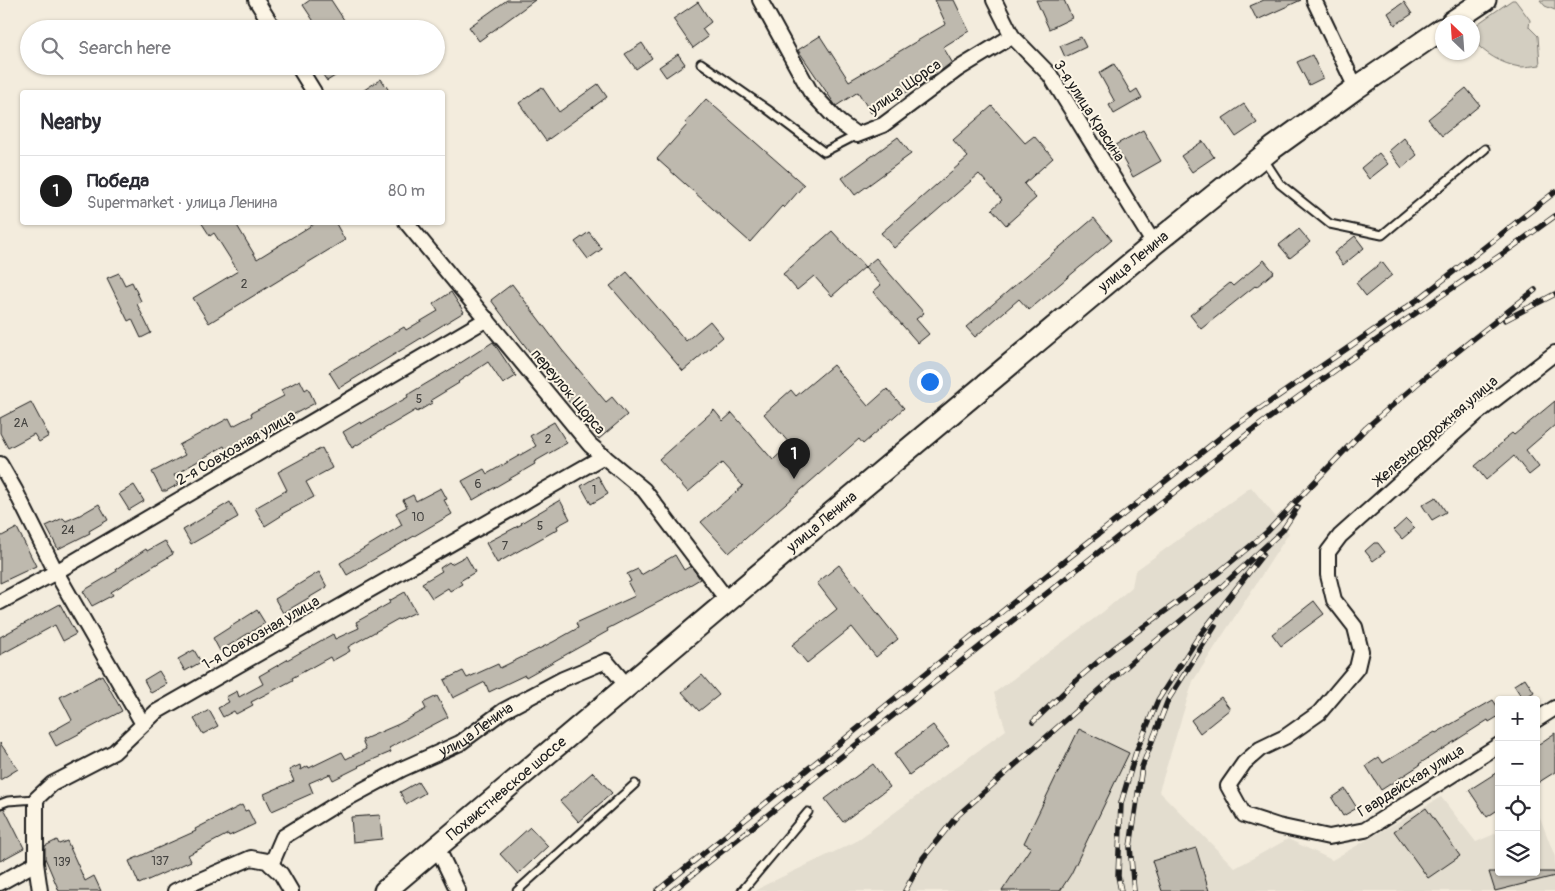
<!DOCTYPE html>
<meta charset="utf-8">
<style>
body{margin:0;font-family:Pangolin,sans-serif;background:#f2f2f3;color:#2b2b33}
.controls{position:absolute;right:15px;bottom:15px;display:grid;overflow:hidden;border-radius:5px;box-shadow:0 1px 4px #0004}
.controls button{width:45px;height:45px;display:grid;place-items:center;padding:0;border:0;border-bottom:1px solid #e1e1e2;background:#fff;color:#2b2b33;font:25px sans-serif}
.compass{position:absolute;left:1435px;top:15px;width:45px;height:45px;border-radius:50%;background:#fff;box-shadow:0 1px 4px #0004;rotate:335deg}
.you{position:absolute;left:929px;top:381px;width:18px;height:18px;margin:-12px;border:4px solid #fff;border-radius:50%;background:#1a73e8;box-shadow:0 0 0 8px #1a73e833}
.badge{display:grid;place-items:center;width:32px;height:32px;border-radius:50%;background:#1c1c1c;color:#fff;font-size:16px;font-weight:700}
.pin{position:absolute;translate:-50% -41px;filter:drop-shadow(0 1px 2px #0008)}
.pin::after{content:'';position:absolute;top:26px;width:18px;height:15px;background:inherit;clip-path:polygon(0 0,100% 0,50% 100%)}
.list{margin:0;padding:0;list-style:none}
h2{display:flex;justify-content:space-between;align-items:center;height:65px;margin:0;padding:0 20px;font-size:21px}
h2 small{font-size:16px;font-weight:400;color:#7c7c81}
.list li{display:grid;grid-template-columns:32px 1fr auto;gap:15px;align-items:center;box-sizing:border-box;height:70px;padding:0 20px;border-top:1px solid #e1e1e2}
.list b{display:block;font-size:19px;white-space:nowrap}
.list p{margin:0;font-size:16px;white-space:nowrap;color:#7c7c81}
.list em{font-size:16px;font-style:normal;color:#7c7c81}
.icon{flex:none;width:28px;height:28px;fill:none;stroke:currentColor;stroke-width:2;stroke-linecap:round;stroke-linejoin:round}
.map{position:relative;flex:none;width:1555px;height:891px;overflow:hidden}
.search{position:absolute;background:#fff;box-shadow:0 1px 4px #0004;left:20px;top:20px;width:425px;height:55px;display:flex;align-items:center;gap:12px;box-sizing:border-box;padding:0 18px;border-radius:28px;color:#7c7c81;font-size:19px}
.panel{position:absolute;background:#fff;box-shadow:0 1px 4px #0004;left:20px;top:90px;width:425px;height:135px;border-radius:5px}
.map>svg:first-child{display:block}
.built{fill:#e3ddcf}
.green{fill:#d3cec1;stroke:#78756e}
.building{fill:#beb9ae;stroke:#1c1c1c}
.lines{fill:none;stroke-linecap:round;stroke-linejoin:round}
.lane-casing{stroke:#1c1c1c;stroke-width:11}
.street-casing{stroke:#1c1c1c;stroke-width:18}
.primary-casing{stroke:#1c1c1c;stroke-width:25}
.lane{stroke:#fcf5e5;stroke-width:7}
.street{stroke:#fcf5e5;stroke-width:14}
.primary{stroke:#fcf5e5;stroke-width:21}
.rail-casing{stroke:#1c1c1c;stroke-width:5.5}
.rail{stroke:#fcf5e5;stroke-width:4;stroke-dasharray:11;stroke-linecap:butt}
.labels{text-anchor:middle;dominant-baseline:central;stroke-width:4;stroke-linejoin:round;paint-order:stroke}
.number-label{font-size:12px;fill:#444340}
.street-label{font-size:15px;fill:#1c1c1c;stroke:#fcf5e5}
</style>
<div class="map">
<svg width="1555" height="891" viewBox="0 0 1555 891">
<rect width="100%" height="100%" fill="#f3ecdd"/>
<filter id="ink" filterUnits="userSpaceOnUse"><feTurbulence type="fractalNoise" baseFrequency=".02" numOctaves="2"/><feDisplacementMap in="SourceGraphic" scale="10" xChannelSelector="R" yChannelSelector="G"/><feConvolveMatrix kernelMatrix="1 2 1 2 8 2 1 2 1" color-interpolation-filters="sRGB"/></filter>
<g filter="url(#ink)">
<!-- built -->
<path class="built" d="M 1251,487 L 1289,533 L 1193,681 L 1159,791 L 1235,868 L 1288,839 L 1332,860 L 1441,797 L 1476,842 L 1499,832 L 1499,872 L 1536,872 L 1536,816 L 1539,815 L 1555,857 L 1555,891 L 756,891 L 763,886 L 855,842 L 1006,730 L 994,693 L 1103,612 L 1132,587 L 1135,571 Z"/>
<!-- green -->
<path class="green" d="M 1512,0 L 1515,0 L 1530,20 L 1529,27 L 1538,36 L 1540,65 C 1533,66 1526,67 1520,67 C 1501,64 1484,53 1473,40 L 1473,27 Z
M 1540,0 L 1555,0 L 1555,10 L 1545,6 Z"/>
<!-- building -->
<path class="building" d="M 310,0 L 331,0 L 350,29 L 319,29 L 303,5 Z
M 507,0 L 535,0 L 479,41 L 469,27 Z
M 935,0 L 954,0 L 969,31 L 943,47 L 952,62 L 934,76 L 871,113 L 858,92 L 836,106 L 798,50 L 820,36 L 849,81 L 946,24 Z
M 1036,0 L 1064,0 L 1072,18 L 1049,29 Z
M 1264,0 L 1301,0 L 1257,20 L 1250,6 Z
M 698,2 L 711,22 L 702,29 L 708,37 L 693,48 L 673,19 Z
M 1404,2 L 1412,14 L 1395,25 L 1388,13 Z
M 1081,37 L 1086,47 L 1065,57 L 1060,46 Z
M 642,43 L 652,58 L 636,69 L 625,54 Z
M 678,54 L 685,64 L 666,77 L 659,67 Z
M 1312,55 L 1323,78 L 1309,85 L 1297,62 Z
M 1114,64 L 1131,93 L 1137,89 L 1142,98 L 1114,114 L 1109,105 L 1115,102 L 1099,73 Z
M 317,66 L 351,66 L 327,81 Z
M 381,79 L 390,92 L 361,92 Z
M 598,84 L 607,97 L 546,141 L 519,103 L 542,87 L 559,112 Z
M 1466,88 L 1480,105 L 1442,136 L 1428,119 Z
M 706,99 L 804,185 L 784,208 L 782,206 L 750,242 L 657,159 L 687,125 L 685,123 Z
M 1244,104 L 1257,123 L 1236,137 L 1223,118 Z
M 992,106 L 1025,143 L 1034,136 L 1053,158 L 1024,184 L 1036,198 L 1006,225 L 992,209 L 1002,200 L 979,174 L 894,248 L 881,233 L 968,157 L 953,140 Z
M 1143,130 L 1161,161 L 1133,177 L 1115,145 Z
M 898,137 L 911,154 L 855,195 L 842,178 Z
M 1404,138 L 1417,155 L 1402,168 L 1389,151 Z
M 1203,141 L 1214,157 L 1192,172 L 1181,156 Z
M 1379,153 L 1388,164 L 1369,179 L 1361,168 Z
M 1094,218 L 1112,240 L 1029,310 L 1019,299 L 975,337 L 966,327 Z
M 201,222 L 235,222 L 257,259 L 317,222 L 335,222 L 345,240 L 209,323 L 193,298 L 238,271 L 214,233 L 210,236 Z
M 1299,229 L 1310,242 L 1290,258 L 1279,245 Z
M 832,231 L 865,267 L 832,296 L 814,276 L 797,290 L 783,274 Z
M 589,232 L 602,249 L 588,259 L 575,242 Z
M 1355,236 L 1364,248 L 1343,265 L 1334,253 Z
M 876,258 L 924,313 L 916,319 L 929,334 L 918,343 L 873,292 L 881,285 L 865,267 Z
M 1264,260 L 1274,272 L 1256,287 L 1255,286 L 1201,329 L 1190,315 L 1230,283 L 1233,286 Z
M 1382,262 L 1392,275 L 1366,296 L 1356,283 Z
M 627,272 L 686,341 L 710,321 L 723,337 L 683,371 L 610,286 Z
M 119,273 L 125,285 L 132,282 L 141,301 L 137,304 L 151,333 L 141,338 L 132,319 L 128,321 L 107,278 Z
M 512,284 L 562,350 L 606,402 L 612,397 L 627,415 L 599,439 L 541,367 L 491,300 Z
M 451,292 L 464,312 L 339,388 L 329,372 L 404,327 L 406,330 L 438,311 L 433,304 Z
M 493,342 L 516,376 L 503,384 L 488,362 L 458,382 L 459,383 L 431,400 L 432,403 L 417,412 L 416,410 L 352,448 L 343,432 L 360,422 L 361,424 L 408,397 L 407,395 L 451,369 Z
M 833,365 L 868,406 L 887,389 L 904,408 L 863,444 L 859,439 L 729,553 L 701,522 L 743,486 L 722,463 L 688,492 L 659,459 L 714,410 L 723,421 L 732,413 L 773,460 L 790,444 L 764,414 L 791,390 L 796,396 Z
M 300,380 L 305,390 L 308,388 L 315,403 L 246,440 L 247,442 L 228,453 L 224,446 L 174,475 L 179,484 L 166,491 L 162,491 L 152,472 L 185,455 L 179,445 L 229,418 L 233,426 L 252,416 L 251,413 L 284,396 L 281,390 Z
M 1555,401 L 1555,425 L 1526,450 L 1539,467 L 1529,475 L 1514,456 L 1486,480 L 1475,466 L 1503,442 L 1502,441 L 1512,433 L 1514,435 Z
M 31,402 L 49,436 L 39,442 L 34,434 L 8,448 L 0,433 L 0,418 Z
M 554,422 L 567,443 L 534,462 L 535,464 L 473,500 L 462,481 L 484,469 L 487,474 L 536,446 L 530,436 Z
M 322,448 L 332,468 L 306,482 L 314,497 L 280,515 L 281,516 L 265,526 L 255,508 L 287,490 L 278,472 Z
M 598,476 L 608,494 L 591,504 L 581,486 Z
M 134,485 L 144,501 L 129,510 L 119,494 Z
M 441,488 L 447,499 L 444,500 L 452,514 L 347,575 L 340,563 L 402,525 L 396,513 L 407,507 L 403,500 L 413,495 L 416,501 Z
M 1436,497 L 1446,512 L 1432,520 L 1422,505 Z
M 560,500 L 570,519 L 557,526 L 558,529 L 497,563 L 486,543 L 522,524 L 521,523 Z
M 230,502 L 238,517 L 191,544 L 183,530 Z
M 99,504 L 108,520 L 89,531 L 90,533 L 58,549 L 46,526 L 63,518 L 66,521 L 80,515 Z
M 1406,519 L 1415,528 L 1402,539 L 1394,530 Z
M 17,528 L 36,566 L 0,583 L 0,537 Z
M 165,541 L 173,554 L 111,592 L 113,595 L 92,606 L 83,591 L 117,571 L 116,569 L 146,549 L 147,551 Z
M 1374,543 L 1378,543 L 1385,552 L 1373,561 L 1365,551 Z
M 675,555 L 684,570 L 691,566 L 700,579 L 678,592 L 607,629 L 608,631 L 526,677 L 525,675 L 489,692 L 485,682 L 453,698 L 444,680 L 463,671 L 467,678 L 498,664 L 500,668 L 553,642 L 578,628 L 576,623 L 635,596 L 628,583 L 631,581 L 627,574 L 638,569 L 641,575 Z
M 466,556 L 475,572 L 460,581 L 462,584 L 450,591 L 448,588 L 432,598 L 422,583 L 442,571 L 440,568 L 449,562 L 451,564 Z
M 839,565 L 898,639 L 876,657 L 852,627 L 807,663 L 792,645 L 837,609 L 817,583 Z
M 319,572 L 327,587 L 283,613 L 275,599 Z
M 405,592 L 416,612 L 399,620 L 398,619 L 348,647 L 350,651 L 332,661 L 330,657 L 292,678 L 293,680 L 251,702 L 253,705 L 236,714 L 234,711 L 223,717 L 218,708 L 229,702 L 226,697 L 237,691 L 239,697 L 263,684 L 259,676 L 322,640 L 333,634 L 335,639 L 359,628 L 356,622 L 390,603 L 389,601 Z
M 1314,601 L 1324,614 L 1281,646 L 1272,634 Z
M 60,604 L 76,634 L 63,641 L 55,625 L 0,655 L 0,637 Z
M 257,610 L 265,623 L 220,651 L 213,638 Z
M 194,650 L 201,662 L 185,671 L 178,659 Z
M 159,671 L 167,684 L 151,693 L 144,680 Z
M 102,675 L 122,711 L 56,746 L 49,733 L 72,720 L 60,697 Z
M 702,675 L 719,695 L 699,711 L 682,692 Z
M 1525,678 L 1534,692 L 1523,699 L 1514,685 Z
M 437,696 L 448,717 L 389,748 L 391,752 L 358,766 L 359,767 L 333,780 L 330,774 L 309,783 L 313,793 L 272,811 L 264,794 L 294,781 L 289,770 L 300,765 L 301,770 L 308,766 L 309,768 L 342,752 L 346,759 L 366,749 L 362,740 L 399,724 L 426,709 L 423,703 Z
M 1221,697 L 1230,709 L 1200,733 L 1191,720 Z
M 1493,700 L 1499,709 L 1499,716 L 1489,722 L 1488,720 L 1419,764 L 1420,765 L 1381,790 L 1366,766 L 1379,757 L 1383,763 L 1435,732 L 1436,733 Z
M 209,710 L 218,726 L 203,734 L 194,719 Z
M 933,725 L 949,746 L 909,775 L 894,754 Z
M 1079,729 L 1129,753 L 1071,874 L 1060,891 L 1002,891 L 1031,847 L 1024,843 Z
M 1555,733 L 1555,772 L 1536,784 L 1536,746 Z
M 0,743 L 18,769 L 0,780 Z
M 873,764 L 890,787 L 843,822 L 825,799 Z
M 1499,771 L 1499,809 L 1487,817 L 1469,790 Z
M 593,772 L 612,793 L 579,822 L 560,801 Z
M 418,782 L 425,793 L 406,804 L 400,792 Z
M 1345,789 L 1357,808 L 1343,816 L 1332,798 Z
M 242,805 L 245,811 L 248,810 L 255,824 L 229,836 L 228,834 L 188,855 L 191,861 L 139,884 L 129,861 L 196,831 L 195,829 Z
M 4,808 L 24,848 L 0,861 L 0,809 Z
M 1426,808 L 1460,856 L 1428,878 L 1394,831 Z
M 380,815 L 382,839 L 353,842 L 351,817 Z
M 530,827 L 548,846 L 518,874 L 500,854 Z
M 57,840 L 59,844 L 67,841 L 85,881 L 94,876 L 101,891 L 59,891 L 45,858 L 45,846 Z
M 1196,848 L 1209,891 L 1162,891 L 1152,861 Z
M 1489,872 L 1554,872 L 1555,876 L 1495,891 Z"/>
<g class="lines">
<!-- lane casing -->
<g class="lane-casing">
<path id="lane" d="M 701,63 L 767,109 L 824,152 L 857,135
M 1263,158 L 1280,184 L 1330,224 L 1382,235 L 1485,149
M 0,804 L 8,801 L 36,799
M 517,891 L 635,784
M 742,891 L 808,812"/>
</g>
<!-- street casing -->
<g class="street-casing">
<g id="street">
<path d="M 256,0 L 274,29"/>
<path d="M 760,0 L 810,91 L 839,122 L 857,135 L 883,125 L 958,69 L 1012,36"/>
<path d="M 994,0 L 1012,36 L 1050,75 L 1154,244"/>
<path d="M 1314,0 L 1356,88"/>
<path d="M 298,66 L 314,92"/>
<path d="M 406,222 L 590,445 L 644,490 L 728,601"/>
<path d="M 0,464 L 15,490 L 56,572 L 143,724"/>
<path d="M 0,602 L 56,572 L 487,319"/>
<path d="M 1536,720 L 1555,708"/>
<path d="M 1499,745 L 1365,830 L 1329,837 L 1278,826 L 1244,815 L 1228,786 L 1244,763 L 1260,749 L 1285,737 L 1319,713 L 1357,668 L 1361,651 L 1355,627 L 1334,600 L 1328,575 L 1328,552 L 1340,536 L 1476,414 L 1555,353"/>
<path d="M 437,847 L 458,891"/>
<path d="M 36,863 L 40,891"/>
<path id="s1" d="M 271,865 L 283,837 L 335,805 L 402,769 L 460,743 L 503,711 L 563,679 L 606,661 L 627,686"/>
<path d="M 0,883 L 36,863 L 36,799 L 52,784 L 114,752 L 156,712 L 604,456"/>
<path d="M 175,891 L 251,858 L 267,861 L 281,874 L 291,891"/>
</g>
</g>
<!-- primary casing -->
<g class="primary-casing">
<g id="primary">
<path d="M 1452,22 L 1485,0"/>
<path id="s2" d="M 385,891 L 795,544 L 1154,244 L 1273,148 L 1356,88 L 1442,29"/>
</g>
</g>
<!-- lane -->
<use href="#lane" class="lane"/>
<!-- street -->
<use href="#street" class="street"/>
<!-- primary -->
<use href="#primary" class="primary"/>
<!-- rail casing -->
<g class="rail-casing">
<path id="rail" d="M 1505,320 L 1555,294
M 1033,722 L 1080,677 L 1113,649 L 1219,572 L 1267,532 L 1366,428 L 1424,378 L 1535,290
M 657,891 L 1067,559 L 1235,426 L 1420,298 L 1555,192
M 672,891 L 1250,432 L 1381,337 L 1511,248 L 1555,216
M 905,891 L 923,858 L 957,816 L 1144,651 L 1218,590 L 1282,531 L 1298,507
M 1121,891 L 1118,876 L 1121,803 L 1136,752 L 1158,700 L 1197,639 L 1263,554
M 1134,891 L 1130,847 L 1142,767 L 1168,700 L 1215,626"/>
</g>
<!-- rail -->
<use href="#rail" class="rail"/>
</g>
</g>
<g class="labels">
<!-- number labels -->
<g class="number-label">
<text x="244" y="284">2</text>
<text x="419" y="399">5</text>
<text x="21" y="423">2А</text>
<text x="548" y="439">2</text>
<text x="478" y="484">6</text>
<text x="594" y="490">1</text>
<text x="418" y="517">10</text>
<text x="540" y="526">5</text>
<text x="68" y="530">24</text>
<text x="505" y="546">7</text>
<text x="160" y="861">137</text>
<text x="62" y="862">139</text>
</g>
<!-- street labels -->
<g class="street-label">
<text transform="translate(905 87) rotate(-35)">улица Щорса</text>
<text transform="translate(1089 111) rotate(57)">3-я улица Красина</text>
<text stroke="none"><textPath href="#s2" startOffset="978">улица Ленина</textPath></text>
<text transform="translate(568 392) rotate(50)">переулок Щорса</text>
<text transform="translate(1436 431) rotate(-41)">Железнодорожная улица</text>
<text transform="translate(236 448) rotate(-30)">2-я Совхозная улица</text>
<text stroke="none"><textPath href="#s2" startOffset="572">улица Ленина</textPath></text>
<text transform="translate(261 633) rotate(-30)">1-я Совхозная улица</text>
<text stroke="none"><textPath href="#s1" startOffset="252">улица Ленина</textPath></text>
<text transform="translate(1411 781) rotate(-32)">Гвардейская улица</text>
<text stroke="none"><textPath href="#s2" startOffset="159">Похвистневское шоссе</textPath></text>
</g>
</g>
</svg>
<div class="controls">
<button>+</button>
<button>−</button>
<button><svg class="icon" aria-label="locate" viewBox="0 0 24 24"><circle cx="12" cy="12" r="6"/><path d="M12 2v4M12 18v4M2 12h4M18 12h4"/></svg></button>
<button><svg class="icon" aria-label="layers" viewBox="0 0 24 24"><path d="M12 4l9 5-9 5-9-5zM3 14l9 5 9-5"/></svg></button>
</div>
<svg class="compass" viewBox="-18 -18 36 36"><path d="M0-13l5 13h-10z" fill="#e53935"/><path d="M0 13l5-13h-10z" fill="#7c7c81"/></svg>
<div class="you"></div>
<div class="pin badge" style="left:794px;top:479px">1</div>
<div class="search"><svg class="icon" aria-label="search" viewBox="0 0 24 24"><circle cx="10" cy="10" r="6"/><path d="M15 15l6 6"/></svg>Search here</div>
<section class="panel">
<h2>Nearby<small></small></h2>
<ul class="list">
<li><span class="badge">1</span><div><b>Победа</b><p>Supermarket · улица Ленина</p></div><em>80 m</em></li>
</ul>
</section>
</div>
